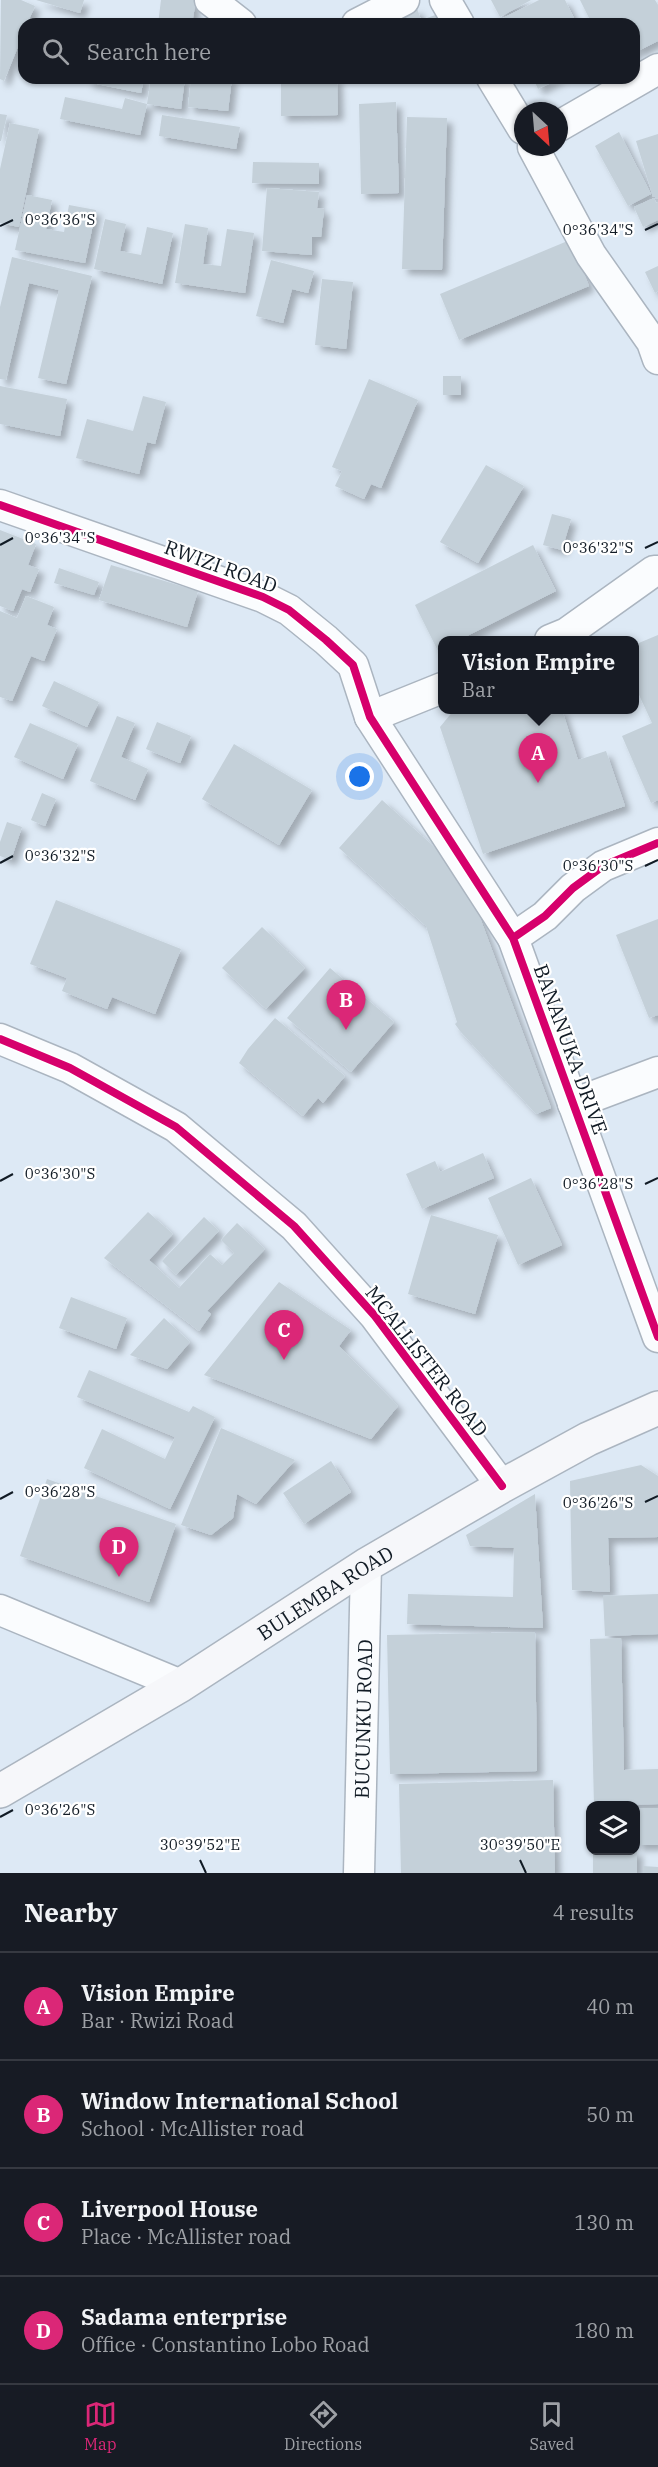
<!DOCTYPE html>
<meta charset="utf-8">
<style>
body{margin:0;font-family:"IBM Plex Serif",serif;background:#242831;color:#f1f3f6}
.controls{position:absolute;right:18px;bottom:18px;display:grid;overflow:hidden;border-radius:12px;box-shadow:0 2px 4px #0004}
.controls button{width:54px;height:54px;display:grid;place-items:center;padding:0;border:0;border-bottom:2px solid #363941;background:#171b24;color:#f1f3f6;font:30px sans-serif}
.compass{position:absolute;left:514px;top:102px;width:54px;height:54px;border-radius:50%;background:#171b24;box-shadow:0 2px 4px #0004;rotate:154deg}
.you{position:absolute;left:360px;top:777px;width:21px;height:21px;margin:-15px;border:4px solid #fff;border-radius:50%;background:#1a73e8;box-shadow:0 0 0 9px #1a73e833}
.badge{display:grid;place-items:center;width:39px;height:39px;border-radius:50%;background:#db2777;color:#fff;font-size:20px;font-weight:700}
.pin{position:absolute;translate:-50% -50px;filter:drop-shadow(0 2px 3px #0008)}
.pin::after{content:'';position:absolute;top:32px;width:21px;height:18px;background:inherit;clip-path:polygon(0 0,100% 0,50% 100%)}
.popup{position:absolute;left:438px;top:636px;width:201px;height:78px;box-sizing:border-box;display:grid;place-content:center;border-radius:12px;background:#171b24;filter:drop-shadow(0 2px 4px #0005);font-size:20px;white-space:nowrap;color:#9ea1a6}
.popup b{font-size:22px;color:#f1f3f6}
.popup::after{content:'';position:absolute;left:50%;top:100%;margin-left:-12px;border:12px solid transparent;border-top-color:#171b24}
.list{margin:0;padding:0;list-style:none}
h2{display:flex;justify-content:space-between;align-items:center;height:78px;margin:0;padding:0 24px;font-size:26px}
h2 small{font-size:20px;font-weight:400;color:#9ea1a6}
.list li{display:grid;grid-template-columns:39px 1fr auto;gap:18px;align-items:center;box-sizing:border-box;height:108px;padding:0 24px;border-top:2px solid #363941}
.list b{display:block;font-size:22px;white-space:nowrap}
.list p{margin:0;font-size:20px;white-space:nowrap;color:#9ea1a6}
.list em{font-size:20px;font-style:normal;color:#9ea1a6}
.icon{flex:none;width:33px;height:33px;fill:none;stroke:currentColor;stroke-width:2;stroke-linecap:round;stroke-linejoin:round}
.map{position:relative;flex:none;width:658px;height:1873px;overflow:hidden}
.search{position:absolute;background:#171b24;box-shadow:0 2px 4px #0004;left:18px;right:18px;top:18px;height:66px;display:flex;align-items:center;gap:15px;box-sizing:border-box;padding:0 21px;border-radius:18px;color:#9ea1a6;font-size:22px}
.sheet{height:510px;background:#171b24}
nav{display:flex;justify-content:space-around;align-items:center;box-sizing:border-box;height:84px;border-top:2px solid #363941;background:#171b24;font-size:16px;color:#9ea1a6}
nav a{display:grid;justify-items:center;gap:3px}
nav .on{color:#db2777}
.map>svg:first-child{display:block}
.building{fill:#c4d0d9;filter:url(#shadow)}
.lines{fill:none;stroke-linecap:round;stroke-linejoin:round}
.street-casing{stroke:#abb5c0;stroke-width:33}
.secondary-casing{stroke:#abb5c0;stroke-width:36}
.street{stroke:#fafcfe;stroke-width:30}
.secondary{stroke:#f6f7fa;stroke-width:33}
.cycleway-casing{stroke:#fff;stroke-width:11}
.cycleway{stroke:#d6006c;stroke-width:8}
.ticks{fill:none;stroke:#111b25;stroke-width:2}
.labels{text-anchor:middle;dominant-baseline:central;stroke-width:4.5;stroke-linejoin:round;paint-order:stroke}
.street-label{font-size:20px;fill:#111b25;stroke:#fff}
.ticks-label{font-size:15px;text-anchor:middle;fill:#111b25;stroke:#fff;stroke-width:4.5;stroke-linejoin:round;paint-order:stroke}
</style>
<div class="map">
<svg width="658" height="1873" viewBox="0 0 658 1873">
<defs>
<filter id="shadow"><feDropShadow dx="5.5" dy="5.5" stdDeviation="3" flood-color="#0004"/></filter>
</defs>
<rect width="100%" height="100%" fill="#dde9f5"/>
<!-- building -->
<path class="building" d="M 1,0 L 21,0 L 35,6 L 27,24 L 24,24 L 24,32 L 4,81 L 0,79 Z
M 36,0 L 84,0 L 80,13 Z
M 161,0 L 196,0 L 192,24 L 158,24 Z
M 491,0 L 531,0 L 500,17 Z
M 539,0 L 565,0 L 577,24 L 506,24 L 503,18 Z
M 580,0 L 655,0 L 658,5 L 658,41 L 634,53 L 634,24 L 592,24 Z
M 417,8 L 421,20 L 444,12 L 449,24 L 375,24 Z
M 87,78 L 144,78 L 141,93 L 87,82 Z
M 151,78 L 185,78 L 181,109 L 147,104 Z
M 191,78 L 232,78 L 228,111 L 188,107 Z
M 281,78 L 337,78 L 338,115 L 281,116 Z
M 533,78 L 561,78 L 538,89 Z
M 65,97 L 122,109 L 125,98 L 147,104 L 140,135 L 60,119 Z
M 396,102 L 399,193 L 361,194 L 359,104 Z
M 0,114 L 7,115 L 1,141 L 0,141 Z
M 162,115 L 240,127 L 236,149 L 159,136 Z
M 407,117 L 447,118 L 442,270 L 402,269 Z
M 10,123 L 39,129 L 19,227 L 0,223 L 0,169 Z
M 619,132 L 651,194 L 628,206 L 595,146 Z
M 658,134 L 658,198 L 656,199 L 655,196 L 653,197 L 636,141 Z
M 253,162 L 319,163 L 319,184 L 252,183 Z
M 267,188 L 319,192 L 317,208 L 324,209 L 321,237 L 312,237 L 312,255 L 262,251 Z
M 27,195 L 52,200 L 46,229 L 64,232 L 69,205 L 96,210 L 85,263 L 15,250 Z
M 654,198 L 656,203 L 658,202 L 658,220 L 643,227 L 634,207 Z
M 105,219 L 126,224 L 120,251 L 141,255 L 147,227 L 173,233 L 162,284 L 94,269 Z
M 185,224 L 208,228 L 203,264 L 221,266 L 227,229 L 254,233 L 245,293 L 175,283 Z
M 570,240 L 589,286 L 459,340 L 440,294 Z
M 12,257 L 92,276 L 66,384 L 38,378 L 59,290 L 29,283 L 6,380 L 0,379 L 0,307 Z
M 271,260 L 314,271 L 308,293 L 292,289 L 283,323 L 256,316 Z
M 658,266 L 658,291 L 655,293 L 645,272 Z
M 322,279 L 353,282 L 346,349 L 315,345 Z
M 443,376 L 461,376 L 461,395 L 443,395 Z
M 369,379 L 418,400 L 381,488 L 371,484 L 364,499 L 335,486 L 342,471 L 332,467 Z
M 0,386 L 67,399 L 60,436 L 0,424 Z
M 143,396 L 166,402 L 155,444 L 147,442 L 139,474 L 76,458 L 87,419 L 133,431 Z
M 486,465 L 524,486 L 478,563 L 440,542 Z
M 552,514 L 571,519 L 562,550 L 543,545 Z
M 0,530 L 36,544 L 28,565 L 39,569 L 30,592 L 22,589 L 13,611 L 0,606 Z
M 533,545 L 556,591 L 459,640 L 442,640 L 442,649 L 438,651 L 415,605 Z
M 111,565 L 198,591 L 187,627 L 99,600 Z
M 59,568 L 99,582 L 94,595 L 54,583 Z
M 26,596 L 54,607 L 47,625 L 57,629 L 44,661 L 31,656 L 12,701 L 0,697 L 0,611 L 17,618 Z
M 658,635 L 658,800 L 651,803 L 622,736 L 652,723 L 634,684 L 634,645 Z
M 54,681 L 99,702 L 87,727 L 42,706 Z
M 454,710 L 562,710 L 578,760 L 606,751 L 625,806 L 483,854 L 440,727 Z
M 117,716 L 135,723 L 121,757 L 148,769 L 135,800 L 90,781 Z
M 157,722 L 191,736 L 180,763 L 146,749 Z
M 30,723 L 78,744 L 63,779 L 14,757 Z
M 234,744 L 312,790 L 279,845 L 202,799 Z
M 42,793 L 56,799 L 45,826 L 31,820 Z
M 382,800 L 470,879 L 467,883 L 551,1108 L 536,1114 L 460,1031 L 455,1024 L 457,1022 L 426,926 L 339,848 Z
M 7,822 L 22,827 L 11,860 L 0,856 L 0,842 Z
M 56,900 L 181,949 L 155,1014 L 112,997 L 107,1009 L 62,991 L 67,978 L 30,964 Z
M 658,919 L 658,1015 L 649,1018 L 616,935 Z
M 262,927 L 305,968 L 266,1009 L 222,968 Z
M 330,968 L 394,1022 L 351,1072 L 287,1018 Z
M 275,1018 L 345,1076 L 323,1103 L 318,1098 L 303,1116 L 239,1063 L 248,1049 Z
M 483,1153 L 494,1178 L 422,1209 L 406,1174 L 435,1161 L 440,1172 Z
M 531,1178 L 562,1245 L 518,1265 L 488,1198 Z
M 148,1212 L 173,1234 L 149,1260 L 179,1288 L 210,1254 L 222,1265 L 234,1253 L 221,1240 L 237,1223 L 265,1249 L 207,1311 L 211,1314 L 199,1331 L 104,1258 Z
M 431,1215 L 498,1235 L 475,1314 L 408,1294 Z
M 204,1217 L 219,1231 L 176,1275 L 162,1261 Z
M 279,1282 L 351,1330 L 339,1346 L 398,1406 L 371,1439 L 204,1375 Z
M 71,1297 L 127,1318 L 116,1349 L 59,1328 Z
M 164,1318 L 190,1342 L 167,1369 L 130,1355 Z
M 89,1370 L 189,1412 L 193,1406 L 215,1417 L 170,1509 L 84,1468 L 102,1429 L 165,1459 L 175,1437 L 77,1397 Z
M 221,1428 L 295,1460 L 256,1504 L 237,1494 L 233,1518 L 211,1535 L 181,1525 Z
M 331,1461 L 351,1492 L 304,1524 L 283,1493 Z
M 641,1465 L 658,1476 L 658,1537 L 608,1538 L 610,1592 L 572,1590 L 570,1481 Z
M 47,1479 L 176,1524 L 149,1602 L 20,1556 Z
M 535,1494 L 543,1628 L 407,1624 L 408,1594 L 513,1597 L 514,1548 L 470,1546 L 466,1535 Z
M 658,1594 L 658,1634 L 605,1636 L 603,1596 Z
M 535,1632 L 537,1771 L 390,1774 L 387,1635 Z
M 621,1638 L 624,1770 L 658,1769 L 658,1804 L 594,1806 L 590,1639 Z
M 553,1780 L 555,1873 L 401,1873 L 399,1784 Z
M 636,1808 L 658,1808 L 658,1845 L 636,1845 Z
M 593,1850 L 637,1850 L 637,1873 L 593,1873 Z
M 643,1866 L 658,1867 L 658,1873 L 643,1873 Z"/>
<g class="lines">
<!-- street casing -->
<g class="street-casing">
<g id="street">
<path d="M 210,0 L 241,24"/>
<path d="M 445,0 L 459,24"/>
<path d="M 357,24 L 404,0"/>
<path d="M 492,78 L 523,129"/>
<path d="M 559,126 L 658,69"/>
<path d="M 533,147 L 591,255 L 652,342 L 658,359"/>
<path d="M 0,505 L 263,597 L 289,610 L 326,640 L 353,665 L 370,717 L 513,938"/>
<path d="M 550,640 L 567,633 L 654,571 L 658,571"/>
<path d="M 370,717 L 442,688"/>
<path d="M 658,843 L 603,866 L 573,888 L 545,916 L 513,938 L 658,1337"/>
<path d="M 0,1039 L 70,1068 L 176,1127 L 294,1226 L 375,1316 L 502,1486"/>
<path d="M 573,1104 L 658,1072"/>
<path d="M 0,1610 L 181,1685"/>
<path id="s1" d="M 359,1873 L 366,1565"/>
</g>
</g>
<!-- secondary casing -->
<g class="secondary-casing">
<g id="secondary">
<path id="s2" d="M 0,1791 L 181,1685 L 366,1565 L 502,1486 L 588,1439 L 658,1408"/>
</g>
</g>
<!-- street -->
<use href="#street" class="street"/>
<!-- secondary -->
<use href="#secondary" class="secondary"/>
<!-- cycleway casing -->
<g class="cycleway-casing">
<path id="cycleway" d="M 0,505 L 263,597 L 289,610 L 326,640 L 353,665 L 370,717 L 513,938
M 658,843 L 603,866 L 573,888 L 545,916 L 513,938 L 658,1337
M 0,1039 L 70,1068 L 176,1127 L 294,1226 L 375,1316 L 502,1486"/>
</g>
<!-- cycleway -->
<use href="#cycleway" class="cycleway"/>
</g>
<!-- ticks -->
<path class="ticks" d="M 0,226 L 13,220M 645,230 L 658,224M 0,545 L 13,538M 645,548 L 658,542M 0,863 L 13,856M 645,866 L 658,860M 0,1181 L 13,1174M 645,1184 L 658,1178M 0,1499 L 13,1492M 645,1502 L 658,1496M 0,1817 L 13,1810M 200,1860 L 206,1873M 520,1860 L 526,1873"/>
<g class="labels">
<!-- street labels -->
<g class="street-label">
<text transform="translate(221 566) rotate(20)">RWIZI ROAD</text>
<text transform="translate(571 1049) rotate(70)">BANANUKA DRIVE</text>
<text transform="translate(427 1361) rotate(52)">MCALLISTER ROAD</text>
<text stroke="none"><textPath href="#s2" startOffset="381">BULEMBA ROAD</textPath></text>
<text stroke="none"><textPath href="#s1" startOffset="154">BUCUNKU ROAD</textPath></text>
</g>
</g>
<g class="ticks-label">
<text x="60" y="225">0°36'36"S</text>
<text x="598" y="235">0°36'34"S</text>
<text x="60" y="543">0°36'34"S</text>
<text x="598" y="553">0°36'32"S</text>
<text x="60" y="861">0°36'32"S</text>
<text x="598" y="871">0°36'30"S</text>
<text x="60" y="1179">0°36'30"S</text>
<text x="598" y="1189">0°36'28"S</text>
<text x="60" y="1497">0°36'28"S</text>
<text x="598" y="1508">0°36'26"S</text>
<text x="60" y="1815">0°36'26"S</text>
<text x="200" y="1850">30°39'52"E</text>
<text x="520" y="1850">30°39'50"E</text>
</g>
</svg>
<div class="controls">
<button><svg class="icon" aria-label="layers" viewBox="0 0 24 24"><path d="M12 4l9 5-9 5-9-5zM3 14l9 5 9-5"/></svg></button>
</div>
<svg class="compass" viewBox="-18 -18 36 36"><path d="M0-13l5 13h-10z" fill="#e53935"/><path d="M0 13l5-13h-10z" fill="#9ea1a6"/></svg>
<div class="you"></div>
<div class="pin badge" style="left:538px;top:783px">A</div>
<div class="popup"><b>Vision Empire</b>Bar</div>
<div class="pin badge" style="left:346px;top:1030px">B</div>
<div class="pin badge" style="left:284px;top:1360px">C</div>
<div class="pin badge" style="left:119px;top:1577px">D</div>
<div class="search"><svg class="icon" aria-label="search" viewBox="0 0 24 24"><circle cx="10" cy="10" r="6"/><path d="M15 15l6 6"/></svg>Search here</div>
</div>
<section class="sheet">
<h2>Nearby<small>4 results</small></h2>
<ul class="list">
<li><span class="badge">A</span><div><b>Vision Empire</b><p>Bar · Rwizi Road</p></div><em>40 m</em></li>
<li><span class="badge">B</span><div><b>Window International School</b><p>School · McAllister road</p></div><em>50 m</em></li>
<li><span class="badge">C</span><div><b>Liverpool House</b><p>Place · McAllister road</p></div><em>130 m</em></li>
<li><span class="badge">D</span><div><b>Sadama enterprise</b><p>Office · Constantino Lobo Road</p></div><em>180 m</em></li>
</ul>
</section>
<nav>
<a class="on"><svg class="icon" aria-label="map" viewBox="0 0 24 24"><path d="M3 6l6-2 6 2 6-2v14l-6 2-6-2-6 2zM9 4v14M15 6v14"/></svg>Map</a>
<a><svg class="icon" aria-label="directions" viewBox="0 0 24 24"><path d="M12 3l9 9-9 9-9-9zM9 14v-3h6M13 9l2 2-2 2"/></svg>Directions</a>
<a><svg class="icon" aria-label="saved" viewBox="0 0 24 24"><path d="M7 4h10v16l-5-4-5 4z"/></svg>Saved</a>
</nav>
